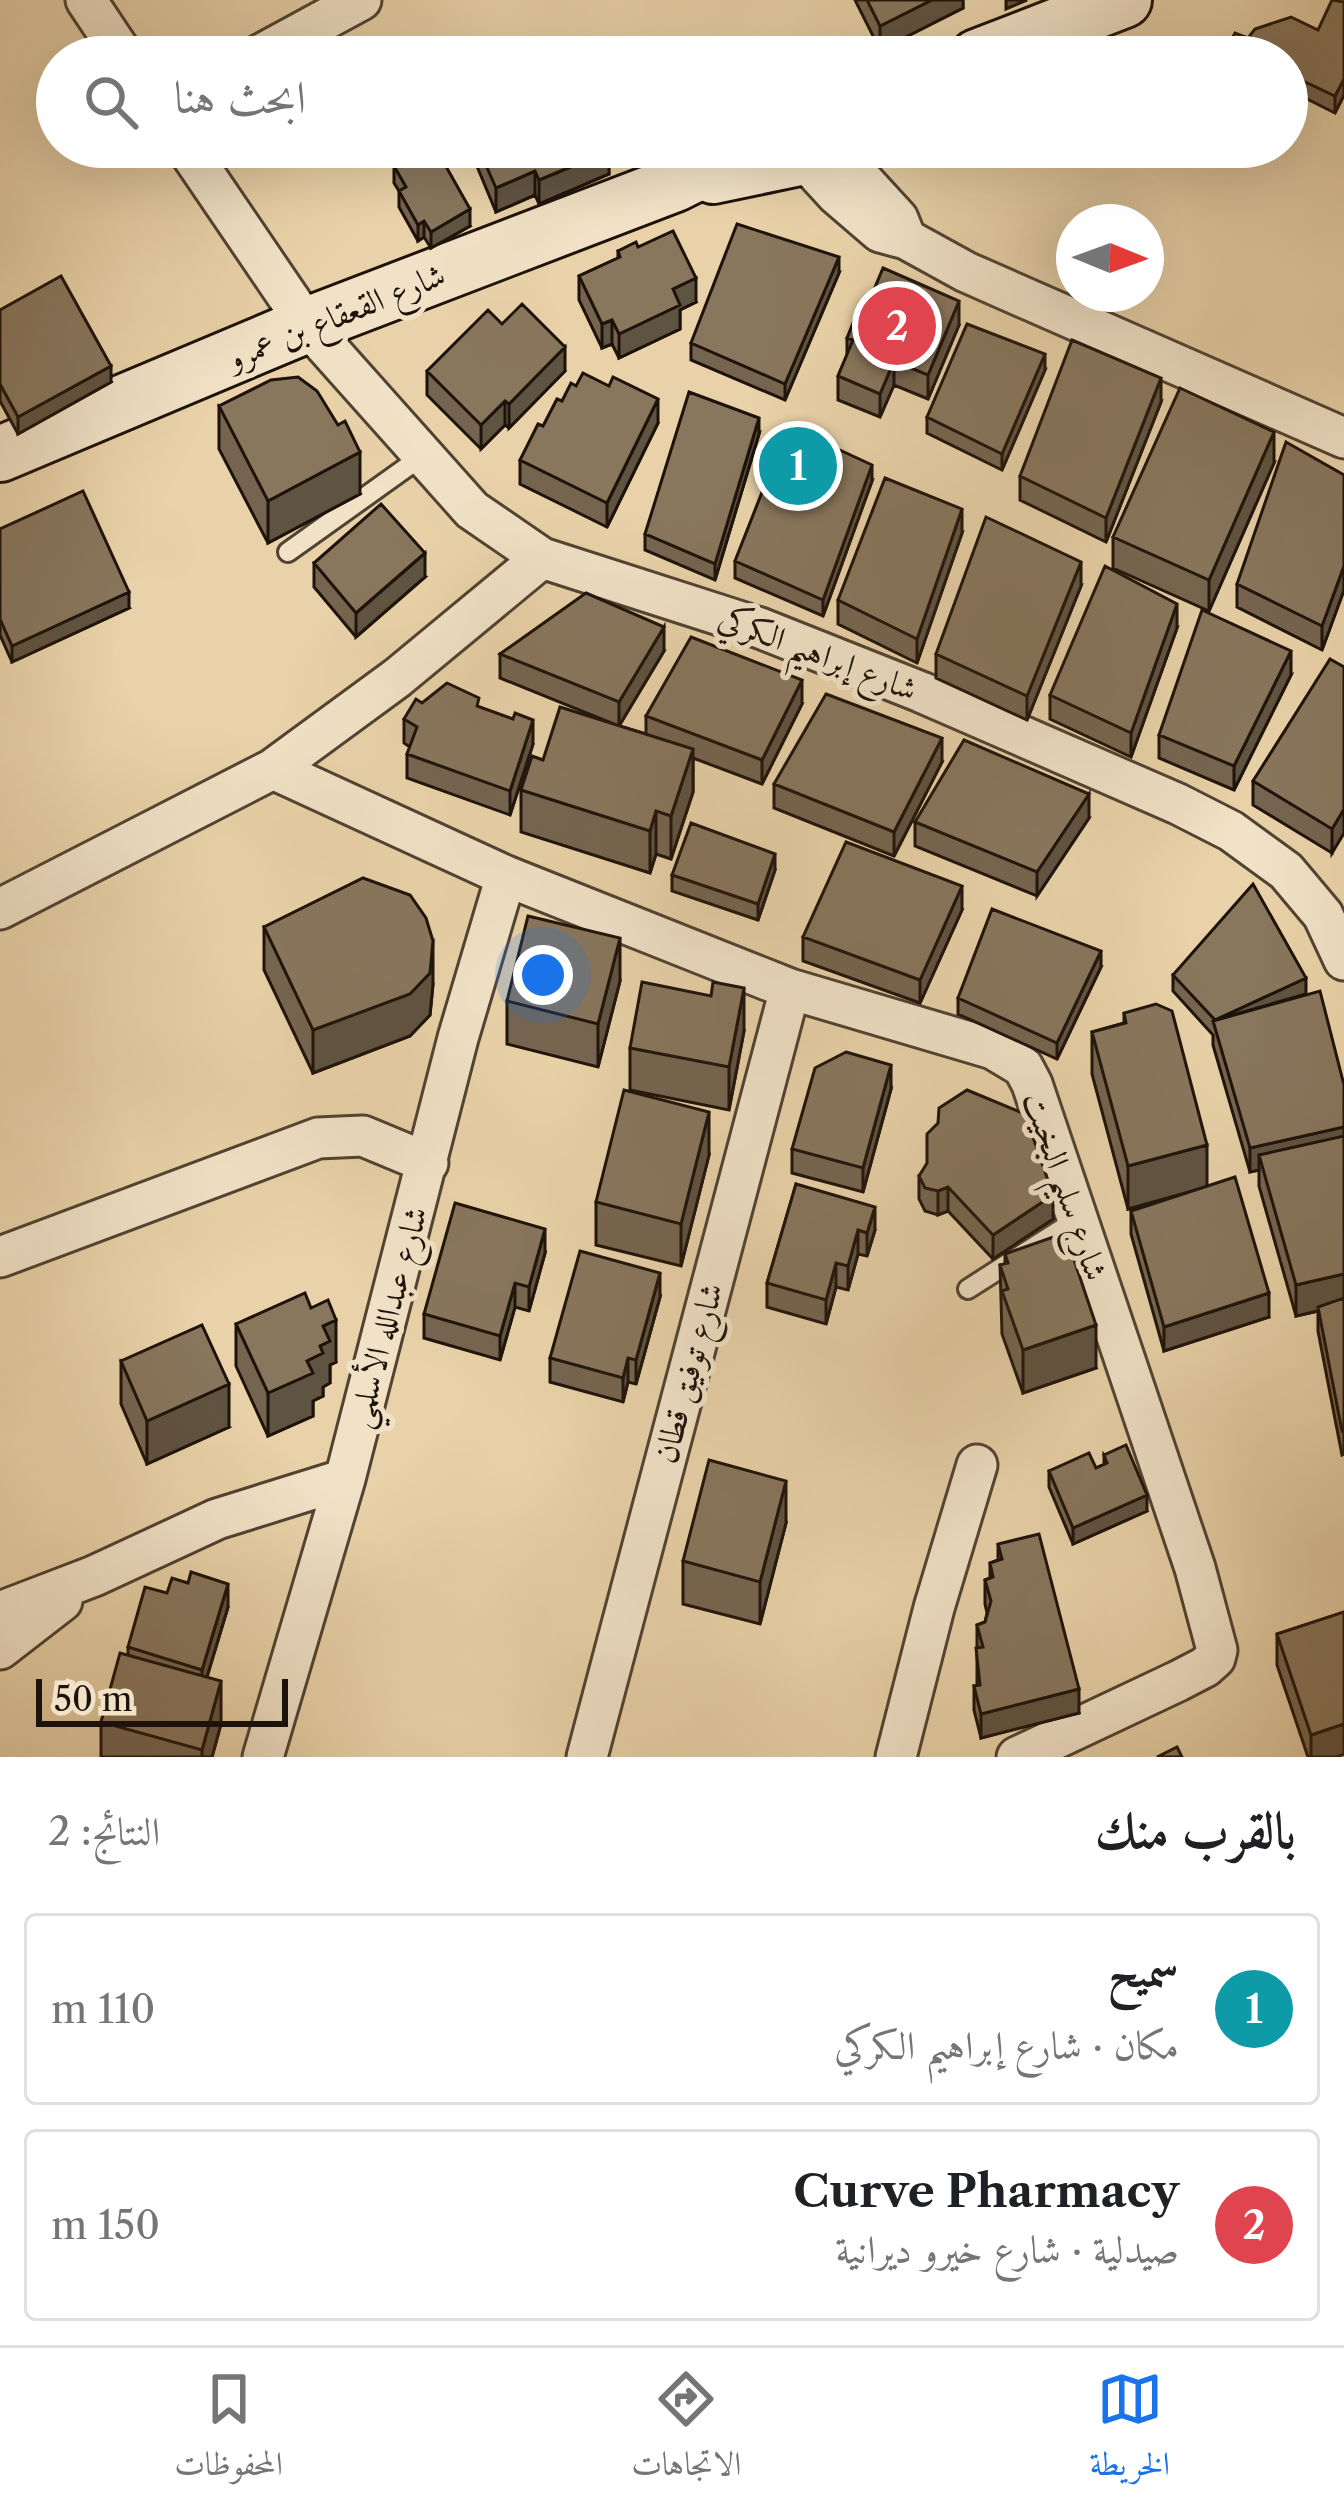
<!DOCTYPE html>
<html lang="ar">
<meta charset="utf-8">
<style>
body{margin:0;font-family:"Libre Caslon Text",Amiri,serif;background:#f2f2f2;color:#202124;direction:rtl}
.compass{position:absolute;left:1056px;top:204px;width:108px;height:108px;border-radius:50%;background:#fff;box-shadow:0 12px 48px #0002;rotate:91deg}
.scale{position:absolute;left:36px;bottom:30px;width:252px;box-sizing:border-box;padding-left:12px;border:6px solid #1e130b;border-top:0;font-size:33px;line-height:42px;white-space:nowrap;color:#1e130b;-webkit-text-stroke:9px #f1e2c7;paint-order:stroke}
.you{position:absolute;left:543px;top:975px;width:42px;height:42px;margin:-30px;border:9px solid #fff;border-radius:50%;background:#1a73e8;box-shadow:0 0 0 18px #1a73e833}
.badge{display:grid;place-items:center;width:78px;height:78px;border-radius:50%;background:#1a73e8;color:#fff;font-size:39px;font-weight:700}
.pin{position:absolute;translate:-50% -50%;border:6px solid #fff;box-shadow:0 3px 12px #0006}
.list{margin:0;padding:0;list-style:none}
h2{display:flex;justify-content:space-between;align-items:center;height:156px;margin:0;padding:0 48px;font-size:51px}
h2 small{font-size:39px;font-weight:400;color:#757577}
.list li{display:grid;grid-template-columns:78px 1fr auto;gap:36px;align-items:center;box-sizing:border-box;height:192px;margin:0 24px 24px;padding:0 24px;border:3px solid #e0e0e0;border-radius:12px}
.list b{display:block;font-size:45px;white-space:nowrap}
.list p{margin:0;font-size:39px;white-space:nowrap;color:#757577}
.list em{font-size:39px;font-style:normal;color:#757577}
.icon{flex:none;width:66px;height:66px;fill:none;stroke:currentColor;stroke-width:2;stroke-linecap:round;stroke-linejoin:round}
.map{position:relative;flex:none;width:1344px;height:1757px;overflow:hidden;direction:ltr}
.search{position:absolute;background:#fff;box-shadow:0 12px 48px #0002;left:36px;right:36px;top:36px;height:132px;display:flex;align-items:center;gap:30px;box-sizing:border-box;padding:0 42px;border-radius:66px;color:#757577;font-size:45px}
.sheet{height:588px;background:#fff}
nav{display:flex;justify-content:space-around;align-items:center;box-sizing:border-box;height:168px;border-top:3px solid #e0e0e0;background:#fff;font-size:33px;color:#757577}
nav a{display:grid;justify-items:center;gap:6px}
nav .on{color:#1a73e8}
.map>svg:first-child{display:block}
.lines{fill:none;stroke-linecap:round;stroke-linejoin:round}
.lane-casing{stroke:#514332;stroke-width:24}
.street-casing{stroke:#514332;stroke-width:45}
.secondary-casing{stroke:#1e130b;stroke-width:60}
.lane{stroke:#f1e2c7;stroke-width:18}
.street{stroke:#f1e2c7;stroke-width:39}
.secondary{stroke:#f1e2c7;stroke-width:54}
.wall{fill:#756550;stroke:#1e130b;stroke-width:3}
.shaded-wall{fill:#5f5341;stroke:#1e130b;stroke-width:3}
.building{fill:#88765d;stroke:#1e130b;stroke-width:3}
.labels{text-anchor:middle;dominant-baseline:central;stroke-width:10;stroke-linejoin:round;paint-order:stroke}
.street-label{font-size:33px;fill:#1e130b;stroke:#f1e2c7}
</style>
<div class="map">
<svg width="1344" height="1757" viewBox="0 0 1344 1757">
<rect width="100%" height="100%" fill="#e9d2a9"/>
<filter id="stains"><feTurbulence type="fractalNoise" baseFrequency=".00167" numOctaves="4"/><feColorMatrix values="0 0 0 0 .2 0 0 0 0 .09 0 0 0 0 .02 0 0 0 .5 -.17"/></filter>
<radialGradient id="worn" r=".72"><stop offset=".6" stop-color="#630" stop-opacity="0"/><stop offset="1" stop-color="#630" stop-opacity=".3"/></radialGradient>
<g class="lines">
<!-- lane casing -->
<g class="lane-casing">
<path id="lane" d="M 288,552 L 421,457
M 968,1289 L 1079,1218"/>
</g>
<!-- street casing -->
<g class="street-casing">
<path id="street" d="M 86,0 L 124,57
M 256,57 L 361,0
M 186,147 L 307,325 L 472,510 L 542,558 L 760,628 L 921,692 L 1178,804 L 1231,831 L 1286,871 L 1323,915 L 1344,960
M 793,147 L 837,195 L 880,232 L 906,239 L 966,272 L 1344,438
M 832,147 L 898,219 L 904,234
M 273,769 L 506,876 L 790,989 L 993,1049 L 1023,1067 L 1032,1084 L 1195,1568 L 1217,1650 L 1215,1658 L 1205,1667 L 1178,1681 L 1017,1757
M 0,909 L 273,769 L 397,678 L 542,558
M 0,1257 L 318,1138 L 363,1136 L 428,1163
M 0,1612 L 94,1576 L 217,1519 L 345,1479
M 0,1649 L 62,1601
M 263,1757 L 345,1479 L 458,1038 L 506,876
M 587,1757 L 790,989
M 896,1757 L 934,1608 L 977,1465"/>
</g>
<!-- secondary casing -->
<g class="secondary-casing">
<path id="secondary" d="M 977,57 L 1124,0
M 713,176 L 799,158 L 823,147
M 0,454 L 307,325 L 675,184 L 749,147"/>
</g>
<!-- lane -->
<use href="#lane" class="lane"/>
<!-- street -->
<use href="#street" class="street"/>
<!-- secondary -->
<use href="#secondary" class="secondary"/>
</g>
<!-- wall -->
<path class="wall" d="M 855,0 L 963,0 L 963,8 L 880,50 Z
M 1344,2 L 1344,95 L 1335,113 L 1305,98 L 1287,99 L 1287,57 L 1248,38 L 1318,30 Z
M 469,147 L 608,147 L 609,174 L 539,204 L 535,195 L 496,212 Z
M 394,166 L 470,226 L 431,248 L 424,237 L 418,241 L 399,207 L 399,191 L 394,183 Z
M 638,247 L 696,302 L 680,310 L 680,329 L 619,358 L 612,344 L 602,348 L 579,300 L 579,276 L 618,258 L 618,251 Z
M 839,273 L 785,400 L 691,360 L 691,343 Z
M 0,310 L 111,382 L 18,434 L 0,401 Z
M 863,316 L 959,325 L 928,399 L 894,385 L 880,417 L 838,400 L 838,376 L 847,355 L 847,338 Z
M 502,324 L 565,371 L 509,428 L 505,425 L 481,449 L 427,395 L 427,371 Z
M 1045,370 L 1002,470 L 927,433 L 927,417 Z
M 562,401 L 658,423 L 607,527 L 520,484 L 520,460 Z
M 1161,402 L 1106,542 L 1020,500 L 1020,476 Z
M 219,406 L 360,494 L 268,543 L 219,449 Z
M 759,434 L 715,580 L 645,550 L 645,534 Z
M 1274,463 L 1209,611 L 1113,568 L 1113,537 Z
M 1344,475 L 1344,590 L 1322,650 L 1237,607 L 1237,584 Z
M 872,481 L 823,616 L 735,578 L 735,561 Z
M 0,529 L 129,608 L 12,662 L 0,635 Z
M 962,533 L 917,663 L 838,624 L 838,600 Z
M 314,563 L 425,577 L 356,637 L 314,587 Z
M 1081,586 L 1027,720 L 936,678 L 936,654 Z
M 1177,628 L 1131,757 L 1050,719 L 1050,695 Z
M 664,651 L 619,726 L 646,734 L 646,716 L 802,704 L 762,784 L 693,758 L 693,792 L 671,859 L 656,854 L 650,873 L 521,832 L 521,790 L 543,760 L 609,722 L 500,678 L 500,654 Z
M 1344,667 L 1332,853 L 1253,805 L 1253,781 Z
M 1291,675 L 1234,790 L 1159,758 L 1159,735 Z
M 422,703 L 479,707 L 533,744 L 510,815 L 407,778 L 407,754 L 410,747 L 404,743 L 404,719 Z
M 942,762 L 894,856 L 774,808 L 774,784 Z
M 1089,818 L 1037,896 L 915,846 L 915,822 Z
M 775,870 L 758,920 L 672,891 L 672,875 Z
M 962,910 L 920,1003 L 803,961 L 803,937 Z
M 264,927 L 433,984 L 430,1015 L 410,1036 L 313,1073 L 264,970 Z
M 1101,967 L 1057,1059 L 958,1014 L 958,998 Z
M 1173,975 L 1306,994 L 1344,1085 L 1344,1454 L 1342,1455 L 1318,1331 L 1318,1311 L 1296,1316 L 1259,1186 L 1259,1170 L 1250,1172 L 1213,1045 L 1213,1035 L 1173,991 Z
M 620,981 L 598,1067 L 507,1044 L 507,1001 Z
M 1124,1013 L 1269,1317 L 1164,1351 L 1131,1234 L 1131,1211 L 1181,1194 L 1128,1209 L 1092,1074 L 1092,1032 L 1124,1023 Z
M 744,1031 L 729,1110 L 630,1090 L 630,1048 Z
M 891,1089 L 863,1192 L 792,1173 L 792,1149 Z
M 709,1155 L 681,1266 L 596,1245 L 596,1202 Z
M 919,1176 L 1053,1219 L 993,1259 L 948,1211 L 938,1215 L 925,1211 L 919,1199 Z
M 796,1184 L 875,1230 L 867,1256 L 858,1254 L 848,1290 L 836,1287 L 826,1324 L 767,1307 L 767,1283 Z
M 545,1253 L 529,1311 L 515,1307 L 500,1360 L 424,1338 L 424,1314 Z
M 1005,1254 L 1096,1368 L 1023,1393 L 1002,1334 L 1000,1265 L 1005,1264 Z
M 660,1297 L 636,1384 L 628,1382 L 623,1402 L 550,1382 L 550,1358 Z
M 311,1308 L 336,1362 L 330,1365 L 330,1383 L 323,1387 L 323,1396 L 313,1401 L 313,1416 L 268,1436 L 236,1366 L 236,1324 Z
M 121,1361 L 229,1427 L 147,1464 L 121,1404 Z
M 1104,1455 L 1147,1511 L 1073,1544 L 1049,1487 L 1049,1471 L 1096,1468 L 1104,1464 Z
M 786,1523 L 760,1624 L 683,1604 L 683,1561 Z
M 998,1544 L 1079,1713 L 981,1738 L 974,1710 L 974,1686 L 977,1686 L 977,1625 L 985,1622 L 987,1613 L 985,1604 L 985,1580 L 990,1578 L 990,1563 L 998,1560 Z
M 167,1593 L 228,1607 L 207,1677 L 221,1724 L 212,1757 L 101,1757 L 101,1722 L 128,1655 L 128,1647 Z
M 1344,1612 L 1344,1754 L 1336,1757 L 1308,1757 L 1277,1665 L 1277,1634 Z"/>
<!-- shaded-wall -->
<path class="shaded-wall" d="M 932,0 L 963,0 L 963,8 L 880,50 L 880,26 Z
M 1006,0 L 1027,0 L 1006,9 Z
M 1344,79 L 1344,95 L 1335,113 L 1335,96 Z
M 609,151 L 609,174 L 539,204 L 539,180 Z
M 535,171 L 535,195 L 496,212 L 496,188 Z
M 470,209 L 470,226 L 431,248 L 431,232 Z
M 424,221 L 424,237 L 418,241 L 418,225 Z
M 839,257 L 839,273 L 785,400 L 785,384 Z
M 696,278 L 696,302 L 680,310 L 680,329 L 619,358 L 619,334 L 673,289 Z
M 959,301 L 959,325 L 928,399 L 928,375 Z
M 612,320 L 612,344 L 602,348 L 602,324 Z
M 565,347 L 565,371 L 509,428 L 509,404 Z
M 1045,354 L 1045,370 L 1002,470 L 1002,454 Z
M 894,361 L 894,385 L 880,417 L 880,394 Z
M 111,366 L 111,382 L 18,434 L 18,417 Z
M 1161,378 L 1161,402 L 1106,542 L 1106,518 Z
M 658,399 L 658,423 L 607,527 L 607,503 Z
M 505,401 L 505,425 L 481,449 L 481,425 Z
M 759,418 L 759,434 L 715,580 L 715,564 Z
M 1274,432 L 1274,463 L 1209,611 L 1209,580 Z
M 360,452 L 360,494 L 268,543 L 268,501 Z
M 872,465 L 872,481 L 823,616 L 823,600 Z
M 962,509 L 962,533 L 917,663 L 917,639 Z
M 425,553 L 425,577 L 356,637 L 356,613 Z
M 1081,562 L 1081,586 L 1027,720 L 1027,696 Z
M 1344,566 L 1344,590 L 1322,650 L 1322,626 Z
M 129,592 L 129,608 L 12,662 L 12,646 Z
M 1177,604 L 1177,628 L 1131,757 L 1131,733 Z
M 664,627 L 664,651 L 619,726 L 619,702 Z
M 1291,651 L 1291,675 L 1234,790 L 1234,766 Z
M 802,680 L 802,704 L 762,784 L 762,760 Z
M 533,720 L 533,744 L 510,815 L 510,791 Z
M 942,738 L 942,762 L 894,856 L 894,832 Z
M 693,749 L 693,792 L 671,859 L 671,816 Z
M 1089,794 L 1089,818 L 1037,896 L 1037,872 Z
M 1344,809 L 1344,833 L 1332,853 L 1332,829 Z
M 656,811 L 656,854 L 650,873 L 650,831 Z
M 775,854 L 775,870 L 758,920 L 758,904 Z
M 962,886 L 962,910 L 920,1003 L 920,980 Z
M 620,938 L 620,981 L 598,1067 L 598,1024 Z
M 433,941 L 433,984 L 430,1015 L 410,1036 L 313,1073 L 313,1030 Z
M 1101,951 L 1101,967 L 1057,1059 L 1057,1043 Z
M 1306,978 L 1306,994 L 1215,1020 Z
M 744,988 L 744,1031 L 729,1110 L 729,1067 Z
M 891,1065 L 891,1089 L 863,1192 L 863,1168 Z
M 709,1112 L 709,1155 L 681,1266 L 681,1224 Z
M 1344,1127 L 1344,1151 L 1259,1155 L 1259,1170 L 1250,1172 L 1250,1148 Z
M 1207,1145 L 1207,1187 L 1128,1209 L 1128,1166 Z
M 948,1187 L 948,1211 L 938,1215 L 938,1191 Z
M 1053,1195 L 1053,1219 L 993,1259 L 993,1235 Z
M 875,1207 L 875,1230 L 867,1256 L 867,1233 Z
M 545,1229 L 545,1253 L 529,1311 L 529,1287 Z
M 858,1230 L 858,1254 L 848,1290 L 848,1266 Z
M 836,1263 L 836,1287 L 826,1324 L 826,1300 Z
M 660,1273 L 660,1297 L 636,1384 L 636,1360 Z
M 1344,1274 L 1344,1305 L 1296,1316 L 1296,1285 Z
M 515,1283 L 515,1307 L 500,1360 L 500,1336 Z
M 1269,1293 L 1269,1317 L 1164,1351 L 1164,1327 Z
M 336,1320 L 336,1362 L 330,1365 L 330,1383 L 323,1387 L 323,1396 L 313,1401 L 313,1416 L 268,1436 L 268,1393 L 307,1361 L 323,1326 Z
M 1096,1325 L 1096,1368 L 1023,1393 L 1023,1350 Z
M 628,1358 L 628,1382 L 623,1402 L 623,1378 Z
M 229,1384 L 229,1427 L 147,1464 L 147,1421 Z
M 786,1481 L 786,1523 L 760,1624 L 760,1582 Z
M 1147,1495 L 1147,1511 L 1073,1544 L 1073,1528 Z
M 228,1584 L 228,1607 L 202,1693 L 202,1670 Z
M 221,1681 L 221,1724 L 212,1757 L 202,1757 L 202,1750 Z
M 1079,1689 L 1079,1713 L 981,1738 L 981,1714 Z
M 1344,1724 L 1344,1754 L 1336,1757 L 1311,1757 L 1311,1735 Z"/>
<!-- building -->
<path class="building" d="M 867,0 L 932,0 L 880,26 Z
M 1332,0 L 1344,2 L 1344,79 L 1335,96 L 1305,82 L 1287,83 L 1287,57 L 1222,57 L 1235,33 L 1248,38 L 1255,29 L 1291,17 L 1318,30 Z
M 428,147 L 435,147 L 470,209 L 431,232 L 424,221 L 418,225 L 399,191 L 406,187 L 394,166 Z
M 478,147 L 608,147 L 609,151 L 539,180 L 535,171 L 496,188 Z
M 737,224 L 839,257 L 785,384 L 691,343 Z
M 673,231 L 696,278 L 673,289 L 680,305 L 619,334 L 612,320 L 602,324 L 579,276 L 620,257 L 618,251 L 636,242 L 638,247 Z
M 883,268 L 959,301 L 928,375 L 894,361 L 880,394 L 838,376 L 853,340 L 847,338 L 857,313 L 863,316 Z
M 61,276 L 111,366 L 18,417 L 0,384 L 0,310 Z
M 522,304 L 565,347 L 509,404 L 505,401 L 481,425 L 427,371 L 488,310 L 502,324 Z
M 967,324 L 1045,354 L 1002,454 L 927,417 Z
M 1072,340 L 1161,378 L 1106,518 L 1020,476 Z
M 583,373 L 609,386 L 613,377 L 658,399 L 607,503 L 520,460 L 538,424 L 543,426 L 557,399 L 562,401 L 571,383 L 576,386 Z
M 298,377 L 317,391 L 338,425 L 345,421 L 360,452 L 268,501 L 219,406 L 271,380 Z
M 1180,388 L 1274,432 L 1209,580 L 1113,537 Z
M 689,392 L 759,418 L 715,564 L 645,534 Z
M 788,426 L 872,465 L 823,600 L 735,561 Z
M 1286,442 L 1344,475 L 1344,566 L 1322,626 L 1237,584 Z
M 885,478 L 962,509 L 917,639 L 838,600 Z
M 83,491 L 129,592 L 12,646 L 0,619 L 0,529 Z
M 381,504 L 425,553 L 356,613 L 314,563 Z
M 986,517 L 1081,562 L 1027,696 L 936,654 Z
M 1105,566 L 1177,604 L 1131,733 L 1050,695 Z
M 586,593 L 664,627 L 619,702 L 500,654 Z
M 1202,610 L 1291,651 L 1234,766 L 1159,735 Z
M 691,637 L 802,680 L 762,760 L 646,716 Z
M 1330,659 L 1344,667 L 1344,809 L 1332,829 L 1253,781 Z
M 447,683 L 479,698 L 477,706 L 513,719 L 515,713 L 533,720 L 510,791 L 407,754 L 417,727 L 404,719 L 416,699 L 422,703 Z
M 826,694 L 942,738 L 894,832 L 774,784 Z
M 560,707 L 693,749 L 671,816 L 656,811 L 650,831 L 521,790 L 532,756 L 543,760 Z
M 964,740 L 1089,794 L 1037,872 L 915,822 Z
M 691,823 L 775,854 L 758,904 L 672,875 Z
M 846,842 L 962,886 L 920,980 L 803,937 Z
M 363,878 L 410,895 L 426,918 L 433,941 L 430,973 L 410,994 L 313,1030 L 264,927 Z
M 1253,884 L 1306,978 L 1215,1020 L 1173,975 Z
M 992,909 L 1101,951 L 1057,1043 L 958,998 Z
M 528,916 L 620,938 L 598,1024 L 507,1001 Z
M 642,982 L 711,996 L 713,982 L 744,988 L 729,1067 L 630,1048 Z
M 1320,991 L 1344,1085 L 1344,1127 L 1250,1148 L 1213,1021 Z
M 1156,1004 L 1172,1011 L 1207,1145 L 1128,1166 L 1092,1032 L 1126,1023 L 1124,1013 Z
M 846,1052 L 891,1065 L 863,1168 L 792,1149 L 815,1068 Z
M 624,1090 L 709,1112 L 681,1224 L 596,1202 Z
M 967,1090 L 1025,1114 L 1053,1195 L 993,1235 L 948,1187 L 938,1191 L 925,1188 L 919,1176 L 927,1163 L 927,1134 L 938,1123 L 939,1108 Z
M 1344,1136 L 1344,1274 L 1296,1285 L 1259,1155 Z
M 1235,1177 L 1269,1293 L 1164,1327 L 1131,1211 Z
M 796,1184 L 875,1207 L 867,1233 L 858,1230 L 848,1266 L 836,1263 L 826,1300 L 767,1283 Z
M 455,1203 L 545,1229 L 529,1287 L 515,1283 L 500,1336 L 424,1314 Z
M 1065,1233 L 1096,1325 L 1023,1350 L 1002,1291 L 1008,1289 L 1000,1265 L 1008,1263 L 1005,1254 Z
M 580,1251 L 660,1273 L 636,1360 L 628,1358 L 623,1378 L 550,1358 Z
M 305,1293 L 311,1308 L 328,1300 L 336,1320 L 323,1326 L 330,1341 L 320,1346 L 323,1353 L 307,1361 L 313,1373 L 268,1393 L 236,1324 Z
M 1344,1298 L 1344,1430 L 1342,1431 L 1318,1307 Z
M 202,1325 L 229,1384 L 147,1421 L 121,1361 Z
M 1126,1445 L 1147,1495 L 1073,1528 L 1049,1471 L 1089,1453 L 1096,1468 L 1107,1463 L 1104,1455 Z
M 709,1460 L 786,1481 L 760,1582 L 683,1561 Z
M 1039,1534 L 1079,1689 L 981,1714 L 974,1686 L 980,1685 L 976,1648 L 983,1647 L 977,1625 L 985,1622 L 991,1601 L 985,1580 L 993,1577 L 990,1563 L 1002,1559 L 998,1544 Z
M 191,1572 L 228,1584 L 202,1670 L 128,1647 L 145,1587 L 167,1593 L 172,1578 L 188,1583 Z
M 1344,1612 L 1344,1724 L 1311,1735 L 1277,1634 Z
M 120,1653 L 221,1681 L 202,1750 L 101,1722 Z
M 1177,1747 L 1182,1757 L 1157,1757 Z"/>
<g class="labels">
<!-- street labels -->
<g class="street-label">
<text transform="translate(336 316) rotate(-22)">شارع القعقاع بن عمرو</text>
<text transform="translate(818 653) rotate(21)">شارع إبراهيم الكركي</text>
<text transform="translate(1066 1186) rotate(71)">شارع سليم البخيت</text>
<text transform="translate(387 1317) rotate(-75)">شارع عبدالله الأسلمي</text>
<text transform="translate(688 1373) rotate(-75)">شارع توفيق قطان</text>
</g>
</g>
<rect width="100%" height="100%" filter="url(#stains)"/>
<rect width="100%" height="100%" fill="url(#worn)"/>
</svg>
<svg class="compass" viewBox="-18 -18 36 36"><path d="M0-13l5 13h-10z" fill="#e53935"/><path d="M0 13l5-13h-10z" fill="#757577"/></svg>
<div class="scale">50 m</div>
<div class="you"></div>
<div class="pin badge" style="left:798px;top:466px;background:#0f9aa8">1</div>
<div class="pin badge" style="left:897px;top:326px;background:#e0444e">2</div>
<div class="search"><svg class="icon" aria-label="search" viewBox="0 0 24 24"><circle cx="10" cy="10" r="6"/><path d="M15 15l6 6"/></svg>ابحث هنا</div>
</div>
<section class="sheet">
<h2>بالقرب منك<small>النتائج: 2</small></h2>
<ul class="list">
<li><span class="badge" style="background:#0f9aa8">1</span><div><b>سميح</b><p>مكان · شارع إبراهيم الكركي</p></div><em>110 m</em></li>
<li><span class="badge" style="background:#e0444e">2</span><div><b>Curve Pharmacy</b><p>صيدلية · شارع خيرو ديرانية</p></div><em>150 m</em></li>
</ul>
</section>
<nav>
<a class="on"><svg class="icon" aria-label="map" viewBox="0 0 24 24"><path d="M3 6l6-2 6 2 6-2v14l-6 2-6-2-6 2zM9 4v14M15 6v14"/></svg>الخريطة</a>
<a><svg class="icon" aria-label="directions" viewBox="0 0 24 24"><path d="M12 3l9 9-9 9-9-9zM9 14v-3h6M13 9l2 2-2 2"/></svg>الاتجاهات</a>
<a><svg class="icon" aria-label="saved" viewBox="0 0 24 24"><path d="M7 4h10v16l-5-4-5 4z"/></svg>المحفوظات</a>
</nav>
